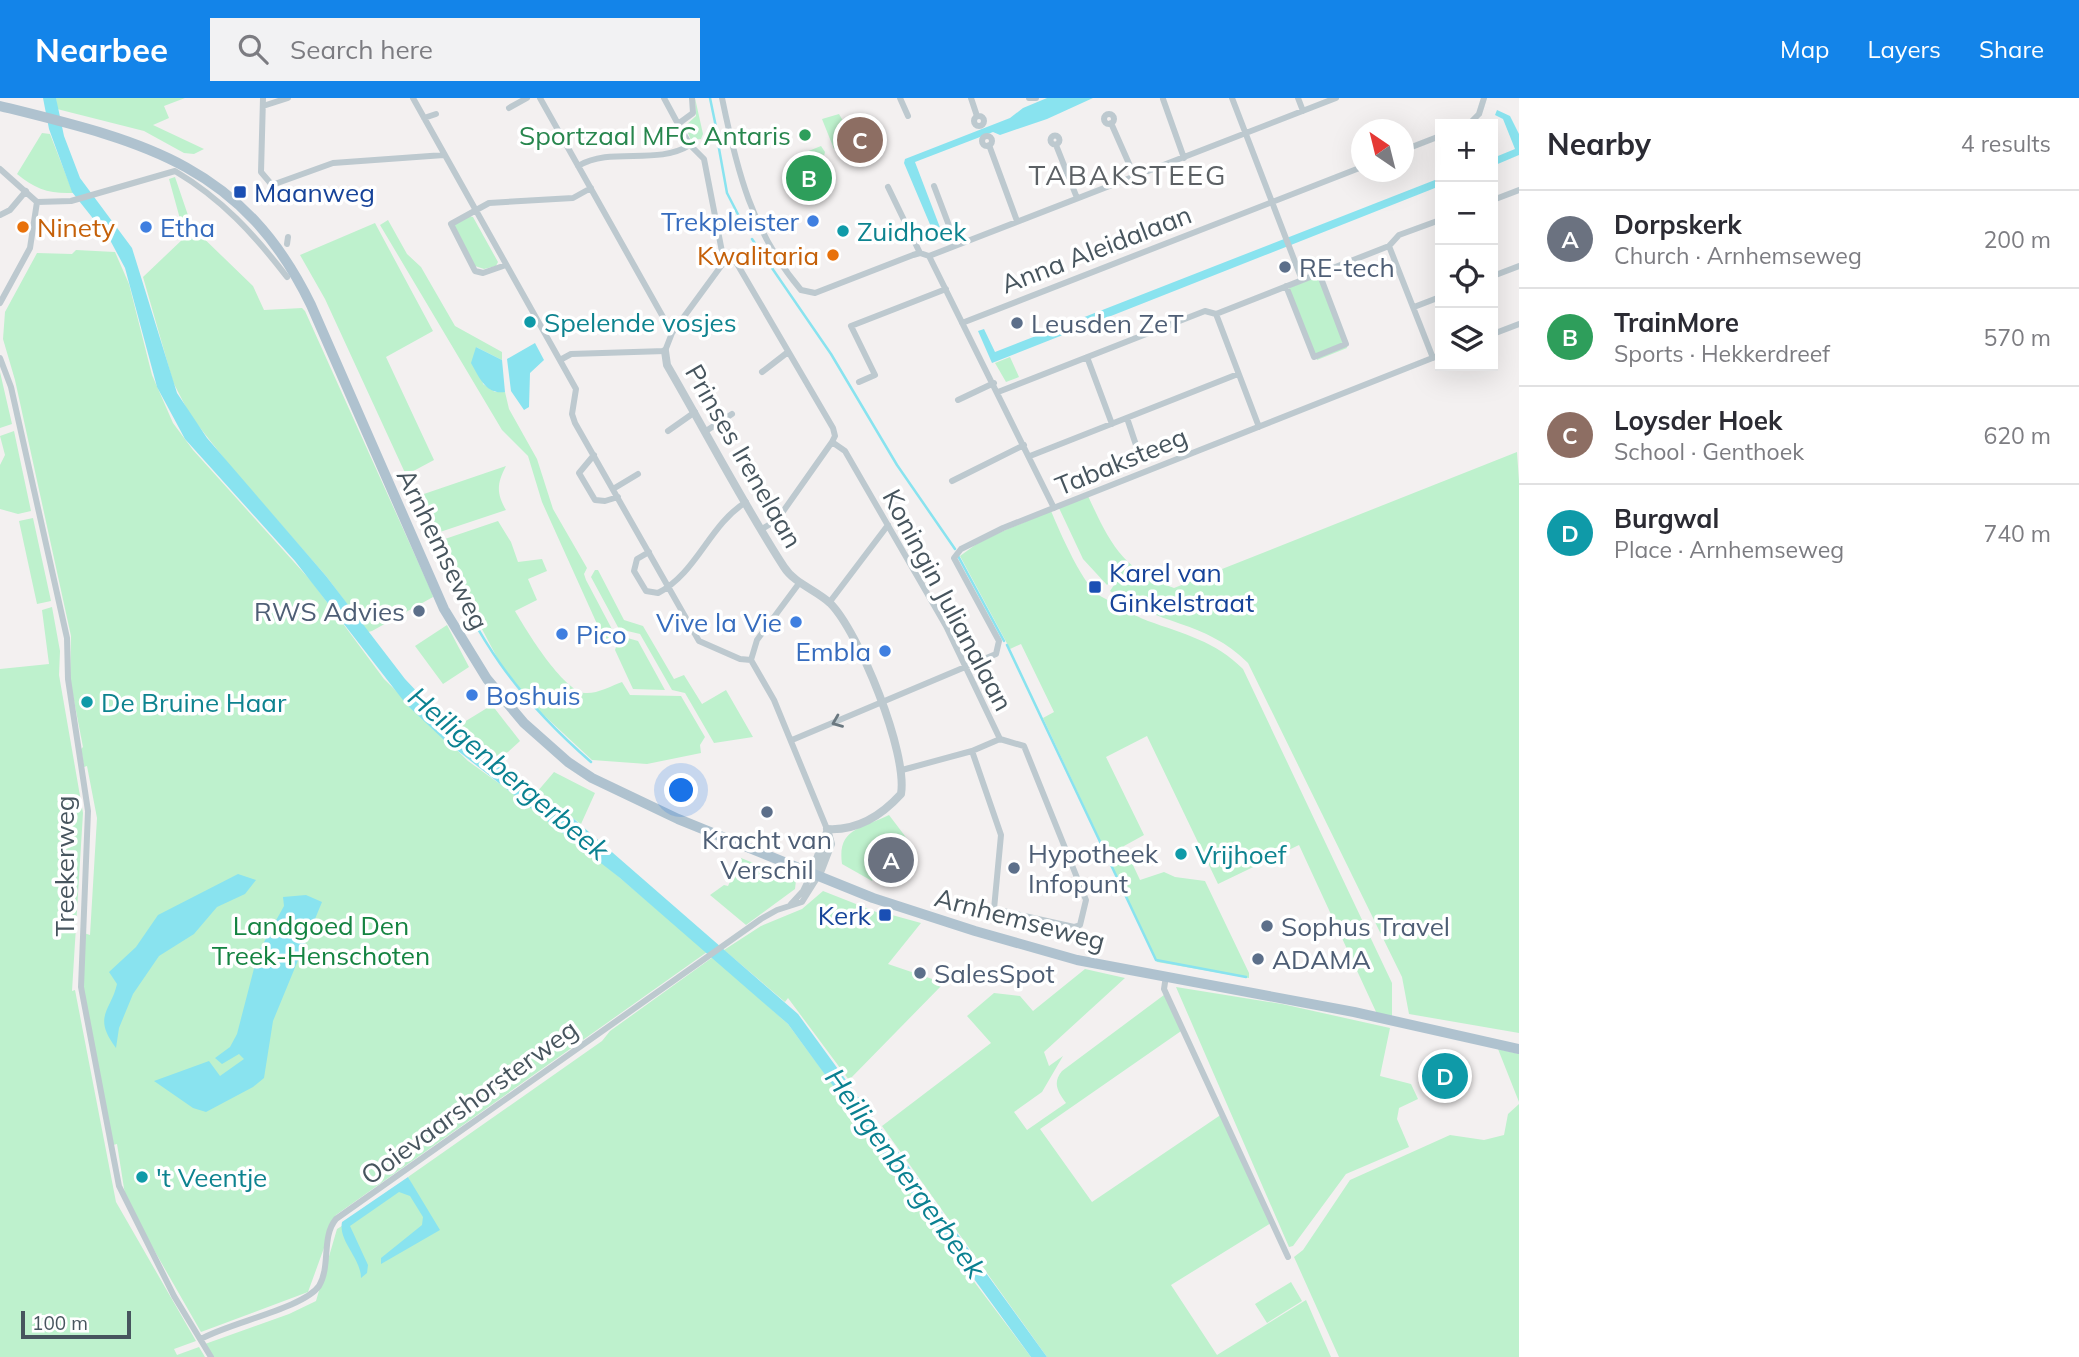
<!DOCTYPE html>
<meta charset="utf-8">
<style>
body{margin:0;font-family:Mulish,sans-serif;background:#f2f2f3;color:#2b2b33}
.controls{position:absolute;right:21px;top:21px;display:grid;overflow:hidden;border-radius:0px;box-shadow:0 7px 28px #0002}
.controls button{width:63px;height:63px;display:grid;place-items:center;padding:0;border:0;border-bottom:2px solid #e1e1e2;background:#fff;color:#2b2b33;font:35px sans-serif}
.compass{position:absolute;left:1351px;top:21px;width:63px;height:63px;border-radius:50%;background:#fff;box-shadow:0 7px 28px #0002;rotate:325deg}
.scale{position:absolute;left:21px;bottom:18px;width:110px;box-sizing:border-box;padding-left:7px;border:4px solid #47555e;border-top:0;font-size:19px;line-height:24px;white-space:nowrap;color:#47555e;-webkit-text-stroke:5px #fff;paint-order:stroke}
.you{position:absolute;left:682px;top:693px;width:24px;height:24px;margin:-18px;border:5px solid #fff;border-radius:50%;background:#1a73e8;box-shadow:0 0 0 10px #1a73e833}
.badge{display:grid;place-items:center;width:46px;height:46px;border-radius:50%;background:#1384e9;color:#fff;font-size:23px;font-weight:700}
.pin{position:absolute;translate:-50% -50%;border:4px solid #fff;box-shadow:0 2px 7px #0006}
.list{margin:0;padding:0;list-style:none}
h2{display:flex;justify-content:space-between;align-items:center;height:91px;margin:0;padding:0 28px;font-size:30px}
h2 small{font-size:23px;font-weight:400;color:#7c7c81}
.list li{display:grid;grid-template-columns:46px 1fr auto;gap:21px;align-items:center;box-sizing:border-box;height:98px;padding:0 28px;border-top:2px solid #e1e1e2}
.list b{display:block;font-size:26px;white-space:nowrap}
.list p{margin:0;font-size:23px;white-space:nowrap;color:#7c7c81}
.list em{font-size:23px;font-style:normal;color:#7c7c81}
.icon{flex:none;width:38px;height:38px;fill:none;stroke:currentColor;stroke-width:2;stroke-linecap:round;stroke-linejoin:round}
.map{position:relative;flex:none;width:1519px;height:1259px;overflow:hidden}
header{display:flex;align-items:center;gap:42px;box-sizing:border-box;height:98px;padding:0 35px;background:#1384e9;color:#fff}
header strong{font-size:33px}
nav{display:flex;gap:38px;margin-inline-start:auto;font-size:24px}
.search{width:490px;height:63px;background:#f2f2f3;display:flex;align-items:center;gap:18px;box-sizing:border-box;padding:0 24px;border-radius:0px;color:#7c7c81;font-size:26px}
main{display:flex}
aside{flex:1;background:#fff}
.map>svg:first-child{display:block}
.green{fill:#bef1cd}
.water{fill:#89e3ef}
.lines{fill:none;stroke-linecap:round;stroke-linejoin:round}
.stream{stroke:#89e3ef;stroke-width:2.5}
.minor{stroke:#bdc9cf;stroke-width:6}
.tertiary{stroke:#bdc9cf;stroke-width:8}
.primary{stroke:#afc2cf;stroke-width:10}
.oneway{stroke:#6a7880}
.leisure-dot{fill:#2e9e5b;stroke:#fff;stroke-width:2.5}
.transit-dot{fill:#1a4fb4;stroke:#fff;stroke-width:2.5}
.shop-dot{fill:#3f7fe0;stroke:#fff;stroke-width:2.5}
.food-dot{fill:#e8710a;stroke:#fff;stroke-width:2.5}
.culture-dot{fill:#0f9aa8;stroke:#fff;stroke-width:2.5}
.service-dot{fill:#5c6f8a;stroke:#fff;stroke-width:2.5}
.labels{text-anchor:middle;dominant-baseline:central;stroke-width:7;stroke-linejoin:round;paint-order:stroke}
.leisure-label{font-size:26px;fill:#27864d;stroke:#fff;text-anchor:end}
.transit-label{font-size:26px;fill:#164399;stroke:#fff;text-anchor:start}
.shop-label{font-size:26px;fill:#366cbe;stroke:#fff;text-anchor:end}
.food-label{font-size:26px;fill:#c56008;stroke:#fff;text-anchor:start}
.culture-label{font-size:26px;fill:#0d838f;stroke:#fff;text-anchor:start}
.street-label{font-size:26px;fill:#47555e;stroke:#fff}
.service-label{font-size:26px;fill:#4e5e75;stroke:#fff;text-anchor:start}
.park-label{font-size:26px;fill:#148341;stroke:#fff}
.neighbourhood-label{font-size:28px;letter-spacing:2px;fill:#5c6165;stroke:#fff}
.water-label{font-size:28px;font-style:italic;fill:#0a8191;stroke:#fff}
</style>
<header>
<strong>Nearbee</strong>
<div class="search"><svg class="icon" aria-label="search" viewBox="0 0 24 24"><circle cx="10" cy="10" r="6"/><path d="M15 15l6 6"/></svg>Search here</div>
<nav><a>Map</a><a>Layers</a><a>Share</a></nav>
</header>
<main>
<div class="map">
<svg width="1519" height="1259" viewBox="0 0 1519 1259">
<rect width="100%" height="100%" fill="#f3f0f0"/>
<!-- green -->
<path class="green" d="M 56,0 L 185,0 L 164,8 L 169,20 L 153,27 L 204,51 L 194,56 L 184,55 L 144,33 L 57,11 Z
M 695,0 L 703,36 L 701,41 L 691,42 L 685,28 L 696,18 Z
M 839,16 L 852,38 L 848,45 L 834,51 L 822,21 Z
M 42,35 L 50,36 L 73,95 C 49,96 35,91 17,76 Z
M 821,48 L 825,54 L 823,62 L 801,71 L 796,58 Z
M 175,79 L 192,129 L 253,188 L 264,212 L 302,210 L 305,213 L 432,495 L 433,499 L 372,533 L 368,534 L 326,478 L 230,368 L 190,317 L 173,284 L 143,179 L 185,139 L 169,81 Z
M 469,118 L 473,119 L 498,164 L 496,168 L 484,171 L 475,168 L 453,128 Z
M 388,122 L 407,156 L 421,169 L 455,228 L 502,254 L 502,262 L 476,249 L 483,286 L 495,294 L 505,294 L 509,311 L 537,361 L 553,411 L 587,470 L 584,476 L 586,482 L 614,535 L 607,548 L 542,404 L 528,358 L 502,332 L 380,127 Z
M 375,125 L 433,233 L 386,259 L 434,362 L 406,377 L 325,201 L 300,157 Z
M 76,152 L 115,154 L 129,186 L 152,277 L 173,325 L 193,352 L 312,484 L 384,581 L 468,663 L 565,733 L 707,854 L 336,1117 L 308,1194 L 201,1234 L 126,1103 L 117,1046 L 113,1047 L 81,894 L 84,835 L 90,837 L 97,720 L 87,668 L 84,669 L 81,651 L 83,649 L 70,582 L 71,538 L 15,282 L 3,241 L 5,214 L 37,155 L 72,156 Z
M 1319,178 L 1347,250 L 1317,262 L 1289,190 Z
M 1010,259 L 1019,279 L 1006,284 L 995,265 Z
M 0,274 L 12,326 L 0,330 Z
M 14,333 L 31,413 L 18,416 L 0,411 L 0,367 L 5,357 L 0,338 Z
M 1517,354 L 1519,383 L 1519,935 L 1409,916 L 1402,879 L 1248,565 C 1206,522 1155,527 1110,493 L 1114,487 L 1110,484 L 1107,487 L 1083,461 L 1059,410 L 1088,398 C 1110,445 1122,472 1174,490 Z
M 506,368 C 497,385 496,395 506,412 L 434,436 L 418,398 Z
M 1051,413 C 1060,434 1084,491 1102,499 C 1114,505 1132,517 1148,523 C 1184,536 1215,543 1243,571 L 1392,885 L 1392,919 L 1377,916 L 1299,747 L 1218,786 L 1147,638 L 1106,659 L 1144,737 L 1124,748 L 1140,782 L 1164,774 L 1175,779 L 1205,783 L 1249,875 L 1249,880 L 1157,864 L 1043,620 L 1054,614 L 1021,546 L 1010,551 L 960,458 L 982,442 Z
M 33,420 L 51,503 L 37,506 L 19,423 Z
M 498,423 L 511,444 L 518,464 L 542,461 L 547,473 L 528,481 L 537,502 L 515,513 C 526,532 563,593 585,595 C 597,596 611,588 622,584 L 630,597 L 681,598 L 705,639 L 700,647 L 701,655 L 647,666 L 592,662 L 535,609 L 501,567 L 436,444 Z
M 595,472 L 598,472 L 624,522 L 643,528 L 674,581 L 684,577 L 702,606 L 726,592 L 753,639 L 714,645 L 685,595 L 672,592 L 640,536 L 619,531 L 591,479 Z
M 52,509 L 60,553 L 59,577 L 83,715 L 72,893 L 75,892 L 116,1104 L 196,1243 L 174,1251 L 177,1257 L 199,1249 L 205,1259 L 0,1259 L 0,571 L 49,566 L 42,512 Z
M 447,527 L 469,569 L 443,586 L 415,548 Z
M 624,539 L 638,543 L 665,592 L 633,591 L 615,552 L 618,543 Z
M 492,607 L 520,643 L 508,654 L 493,660 L 456,629 Z
M 554,674 L 595,695 L 581,726 L 537,694 Z
M 889,717 L 908,742 L 885,750 L 872,783 L 842,766 C 837,730 861,731 889,717 Z
M 741,760 L 796,782 L 795,791 L 746,827 L 710,797 L 724,787 L 728,788 Z
M 823,793 L 889,819 L 892,817 L 921,825 L 888,866 L 944,885 L 849,982 L 788,900 L 785,904 L 724,852 L 761,828 L 802,811 Z
M 713,859 L 788,926 L 929,1117 L 926,1120 L 1031,1259 L 213,1259 L 205,1246 L 289,1216 L 316,1203 L 337,1131 L 411,1085 L 408,1079 L 602,943 L 610,933 Z
M 1085,871 L 1125,880 L 1044,954 L 1049,968 L 1063,958 L 1042,994 L 1014,1014 L 1027,1032 L 1066,1005 C 1058,994 1052,985 1062,973 L 1168,894 L 1184,931 L 1040,1031 L 1092,1104 L 1222,1016 L 1271,1125 L 1171,1187 L 1217,1257 L 1306,1202 L 1331,1259 L 1047,1259 L 882,1028 L 991,945 L 967,918 L 994,895 L 1020,898 L 1033,913 Z
M 1176,889 L 1282,906 L 1390,930 L 1380,978 L 1411,986 L 1418,1001 L 1399,1010 L 1397,1021 L 1409,1049 L 1346,1076 L 1293,1148 L 1289,1149 Z
M 1498,951 L 1519,956 L 1519,1004 Z
M 1519,1006 L 1519,1259 L 1339,1259 L 1294,1159 L 1303,1152 L 1350,1082 L 1450,1037 L 1484,1042 L 1504,1037 L 1508,1016 Z
M 1291,1184 L 1302,1203 L 1267,1225 L 1255,1206 Z"/>
<!-- water -->
<path class="water" d="M 43,0 L 56,0 L 64,38 L 80,80 L 132,150 L 177,295 L 207,340 L 326,478 L 405,581 L 439,617 L 479,651 L 574,721 L 798,916 L 1047,1259 L 1031,1259 L 788,926 L 620,780 L 444,642 L 406,606 L 295,463 L 185,341 L 157,289 L 125,170 L 110,142 L 72,94 L 49,31 Z
M 1047,0 L 1093,0 L 1047,21 L 1000,37 L 993,34 L 915,64 L 944,140 L 937,143 L 904,65 L 905,61 L 1010,20 L 1023,10 Z
M 1497,12 L 1510,18 L 1519,36 L 1519,57 L 1493,68 L 1493,60 L 1515,51 L 1503,21 L 1495,17 Z
M 1440,80 L 1440,88 L 992,265 L 978,233 L 984,231 L 995,254 Z
M 535,245 L 544,262 L 530,275 L 529,309 L 524,312 L 511,293 L 507,261 Z
M 476,249 L 502,262 L 505,294 C 486,297 479,279 471,265 Z
M 238,776 L 256,782 L 245,796 L 217,809 L 194,836 L 159,858 L 133,896 L 119,930 L 116,950 C 92,918 111,913 117,886 L 109,874 L 136,849 L 158,817 Z
M 306,797 L 322,804 L 273,923 L 264,980 L 253,989 L 206,1014 L 193,1010 L 154,983 L 209,963 L 220,978 L 244,961 L 239,956 L 222,966 L 215,960 L 230,949 L 237,936 L 258,855 L 284,808 L 283,799 Z
M 408,1079 L 440,1132 L 381,1166 L 381,1160 L 422,1127 L 423,1119 L 410,1098 L 399,1094 L 350,1128 L 368,1167 L 367,1175 L 361,1180 C 361,1160 338,1143 342,1124 Z"/>
<g class="lines">
<!-- stream -->
<path class="stream" d="M 710,0 L 716,29
M 718,45 L 727,95 L 745,130
M 752,141 L 831,256 L 897,367 L 955,451
M 413,400 L 430,438
M 435,448 C 479,542 513,596 591,664
M 957,456 L 1004,543
M 1007,547 L 1156,862 L 1246,879"/>
<!-- minor -->
<path class="minor" d="M 263,0 L 261,74 L 272,87 L 333,65 L 444,57
M 413,0 L 576,291 L 572,316 L 575,325 L 699,543 L 740,561 L 751,562
M 540,0 L 672,235
M 664,0 L 678,26
M 692,0 L 693,15 L 678,26 L 690,47 L 704,61 L 724,164
M 722,0 C 737,73 752,134 801,192 L 815,195 L 913,157 L 920,155 L 929,158 L 1054,410
M 900,0 L 908,18
M 971,0 L 977,18
M 1029,0 L 1036,0
M 1232,0 L 1302,182
M 1298,0 L 1303,13
M 1163,1 L 1184,60
M 263,8 L 288,0
M 509,10 L 527,0
M1104 21a5 5 0 1 1 10 0a5 5 0 1 1-10 0Z
M974 23a5 5 0 1 1 10 0a5 5 0 1 1-10 0Z
M 424,20 L 436,16
M 1111,25 L 1134,77
M 1469,26 L 1479,16 L 1484,0
M1050.5 42a4.5 4.5 0 1 1 9 0a4.5 4.5 0 1 1-9 0Z
M982 43a5 5 0 1 1 10 0a5 5 0 1 1-10 0Z
M 989,47 L 1017,123
M 1056,47 L 1077,100
M 1404,52 L 1440,38
M 578,68 C 612,48 656,68 690,47
M 0,71 L 37,104 L 30,150 L 0,205
M 934,88 L 956,146
M 888,89 L 920,155
M 1493,102 L 1519,92
M 37,104 L 71,103 L 175,73 C 222,101 254,136 287,179
M 0,117 L 10,112 L 26,93
M 287,146 L 288,139
M 1389,148 L 1433,260
M 929,158 L 1336,0
M 724,164 L 736,164 L 833,330 L 835,338 L 832,344 L 845,353 L 946,528 L 1000,641 L 1024,648 L 1086,802 L 1080,827 L 1074,829 L 994,811 L 1001,737 L 972,653
M 506,167 L 483,175 L 475,173 L 451,126 L 489,105 L 573,100 L 591,90
M 1493,178 L 1519,168
M 1286,188 L 1314,259 L 1346,246 L 1319,175
M 1414,209 L 1440,199
M 1216,216 L 1389,148 L 1399,137 L 1440,122
M 1216,216 L 1259,329
M 962,225 L 1362,69
M 1493,236 L 1519,226
M 1087,259 L 1112,326
M 0,260 L 11,289 L 67,540 L 68,581 L 88,713 L 81,889 L 119,1088 L 174,1198 L 211,1259
M 560,262 L 571,256 L 665,253 L 672,235 L 724,164
M 762,274 L 788,254
M 859,284 L 875,277 L 851,228 L 946,191
M 998,294 L 1205,213 L 1216,216
M 958,302 L 994,285
M 1127,320 L 1139,356
M 668,333 L 695,314
M 706,333 L 732,316
M 594,357 L 579,375 L 595,402 L 605,403 L 618,399
M 1030,358 L 1238,276
M 952,383 L 1024,347
M 613,391 L 638,376
M 762,431 L 777,422 L 832,344
M 649,454 L 637,461 L 634,473 L 646,493 L 658,495 C 697,475 709,427 746,404
M 829,505 L 888,427
M 751,562 L 774,602 L 827,731
M 751,562 L 757,542 L 800,484
M 792,642 L 996,556 L 999,543 L 954,460 L 961,451 L 1003,430 L 1440,257
M 902,672 L 972,653 L 1000,641
M 791,806 L 803,793 L 812,774
M 1166,878 L 1164,891 L 1288,1159
M 201,1241 C 228,1225 304,1210 319,1188 C 331,1168 321,1139 336,1121 L 761,821 L 777,812 L 802,804 L 819,777"/>
<!-- tertiary -->
<path class="tertiary" d="M 665,253 L 667,267 C 706,334 742,404 784,469 C 794,485 816,492 830,505 C 859,534 908,655 901,696 C 881,718 857,733 827,731
M 812,774 L 827,734
M 819,777 L 831,746 L 827,731"/>
<!-- primary -->
<path class="primary" d="M 0,8 C 141,43 242,65 311,207 L 444,511 L 487,581 L 524,625 L 568,664 L 592,680 L 678,721 L 873,800 L 975,833 L 1077,862 L 1354,914 L 1519,951"/>
</g>
<!-- one-way arrows -->
<defs><path id="oneway-chevron" d="M-2-3.5L2.5 0L-2 3.5" fill="none" stroke-width="1.6" stroke-linecap="round" stroke-linejoin="round" transform="scale(1.75)"/></defs>
<use class="oneway" href="#oneway-chevron" transform="translate(837 624) rotate(158)"/>
<!-- markers -->
<circle class="leisure-dot" cx="805" cy="37" r="7"/>
<g class="transit-dot">
<rect x="233" y="87" width="14" height="14" rx="3.5"/>
<rect x="1088" y="482" width="14" height="14" rx="3.5"/>
<rect x="878" y="810" width="14" height="14" rx="3.5"/>
</g>
<g class="shop-dot">
<circle cx="813" cy="123" r="7"/>
<circle cx="146" cy="129" r="7"/>
<circle cx="796" cy="524" r="7"/>
<circle cx="562" cy="536" r="7"/>
<circle cx="885" cy="553" r="7"/>
<circle cx="472" cy="597" r="7"/>
</g>
<g class="food-dot">
<circle cx="23" cy="129" r="7"/>
<circle cx="833" cy="157" r="7"/>
</g>
<g class="culture-dot">
<circle cx="843" cy="133" r="7"/>
<circle cx="530" cy="224" r="7"/>
<circle cx="87" cy="604" r="7"/>
<circle cx="1181" cy="756" r="7"/>
<circle cx="142" cy="1079" r="7"/>
</g>
<g class="service-dot">
<circle cx="1285" cy="169" r="7"/>
<circle cx="1017" cy="225" r="7"/>
<circle cx="419" cy="513" r="7"/>
<circle cx="767" cy="714" r="7"/>
<circle cx="1014" cy="770" r="7"/>
<circle cx="1267" cy="828" r="7"/>
<circle cx="1258" cy="861" r="7"/>
<circle cx="920" cy="875" r="7"/>
</g>
<g class="labels">
<!-- leisure labels -->
<g class="leisure-label">
<text x="791" y="37">Sportzaal MFC Antaris</text>
</g>
<!-- transit labels -->
<g class="transit-label">
<text x="254" y="94">Maanweg</text>
<text x="1109" y="474">Karel van<tspan x="1109" dy="30">Ginkelstraat</tspan></text>
<text x="871" y="817" text-anchor="end">Kerk</text>
</g>
<!-- shop labels -->
<g class="shop-label">
<text x="799" y="123">Trekpleister</text>
<text x="160" y="129" text-anchor="start">Etha</text>
<text x="782" y="524">Vive la Vie</text>
<text x="576" y="536" text-anchor="start">Pico</text>
<text x="871" y="553">Embla</text>
<text x="486" y="597" text-anchor="start">Boshuis</text>
</g>
<!-- food labels -->
<g class="food-label">
<text x="37" y="129">Ninety</text>
<text x="819" y="157" text-anchor="end">Kwalitaria</text>
</g>
<!-- culture labels -->
<g class="culture-label">
<text x="857" y="133">Zuidhoek</text>
<text x="544" y="224">Spelende vosjes</text>
<text x="101" y="604">De Bruine Haar</text>
<text x="1195" y="756">Vrijhoef</text>
<text x="156" y="1079">'t Veentje</text>
</g>
<!-- street labels -->
<g class="street-label">
<text transform="translate(1096 151) rotate(-21)">Anna Aleidalaan</text>
<text transform="translate(744 358) rotate(60)">Prinses Irenelaan</text>
<text transform="translate(1121 363) rotate(-22)">Tabaksteeg</text>
<text transform="translate(443 451) rotate(64)">Arnhemseweg</text>
<text transform="translate(948 502) rotate(62)">Koningin Julianalaan</text>
<text transform="translate(64 768) rotate(-90)">Treekerweg</text>
<text transform="translate(1020 821) rotate(15)">Arnhemseweg</text>
<text transform="translate(469 1004) rotate(-36)">Ooievaarshorsterweg</text>
</g>
<!-- service labels -->
<g class="service-label">
<text x="1299" y="169">RE-tech</text>
<text x="1031" y="225">Leusden ZeT</text>
<text x="405" y="513" text-anchor="end">RWS Advies</text>
<text x="767" y="741" text-anchor="middle">Kracht van<tspan x="767" dy="30">Verschil</tspan></text>
<text x="1028" y="755">Hypotheek<tspan x="1028" dy="30">Infopunt</tspan></text>
<text x="1281" y="828">Sophus Travel</text>
<text x="1272" y="861">ADAMA</text>
<text x="934" y="875">SalesSpot</text>
</g>
<!-- park labels -->
<g class="park-label">
<text x="321" y="827">Landgoed Den<tspan x="321" dy="30">Treek-Henschoten</tspan></text>
</g>
<!-- neighbourhood labels -->
<g class="neighbourhood-label">
<text x="1128" y="76">TABAKSTEEG</text>
</g>
<!-- water labels -->
<g class="water-label">
<text transform="translate(509 675) rotate(40)">Heiligenbergerbeek</text>
<text transform="translate(906 1075) rotate(54)">Heiligenbergerbeek</text>
</g>
</g>
</svg>
<div class="controls">
<button>+</button>
<button>−</button>
<button><svg class="icon" aria-label="locate" viewBox="0 0 24 24"><circle cx="12" cy="12" r="6"/><path d="M12 2v4M12 18v4M2 12h4M18 12h4"/></svg></button>
<button><svg class="icon" aria-label="layers" viewBox="0 0 24 24"><path d="M12 4l9 5-9 5-9-5zM3 14l9 5 9-5"/></svg></button>
</div>
<svg class="compass" viewBox="-18 -18 36 36"><path d="M0-13l5 13h-10z" fill="#e53935"/><path d="M0 13l5-13h-10z" fill="#7c7c81"/></svg>
<div class="scale">100 m</div>
<div class="you"></div>
<div class="pin badge" style="left:891px;top:762px;background:#6b7280">A</div>
<div class="pin badge" style="left:809px;top:80px;background:#2e9e5b">B</div>
<div class="pin badge" style="left:860px;top:42px;background:#8d6e63">C</div>
<div class="pin badge" style="left:1445px;top:978px;background:#0f9aa8">D</div>
</div>
<aside>
<h2>Nearby<small>4 results</small></h2>
<ul class="list">
<li><span class="badge" style="background:#6b7280">A</span><div><b>Dorpskerk</b><p>Church · Arnhemseweg</p></div><em>200 m</em></li>
<li><span class="badge" style="background:#2e9e5b">B</span><div><b>TrainMore</b><p>Sports · Hekkerdreef</p></div><em>570 m</em></li>
<li><span class="badge" style="background:#8d6e63">C</span><div><b>Loysder Hoek</b><p>School · Genthoek</p></div><em>620 m</em></li>
<li><span class="badge" style="background:#0f9aa8">D</span><div><b>Burgwal</b><p>Place · Arnhemseweg</p></div><em>740 m</em></li>
</ul>
</aside>
</main>
